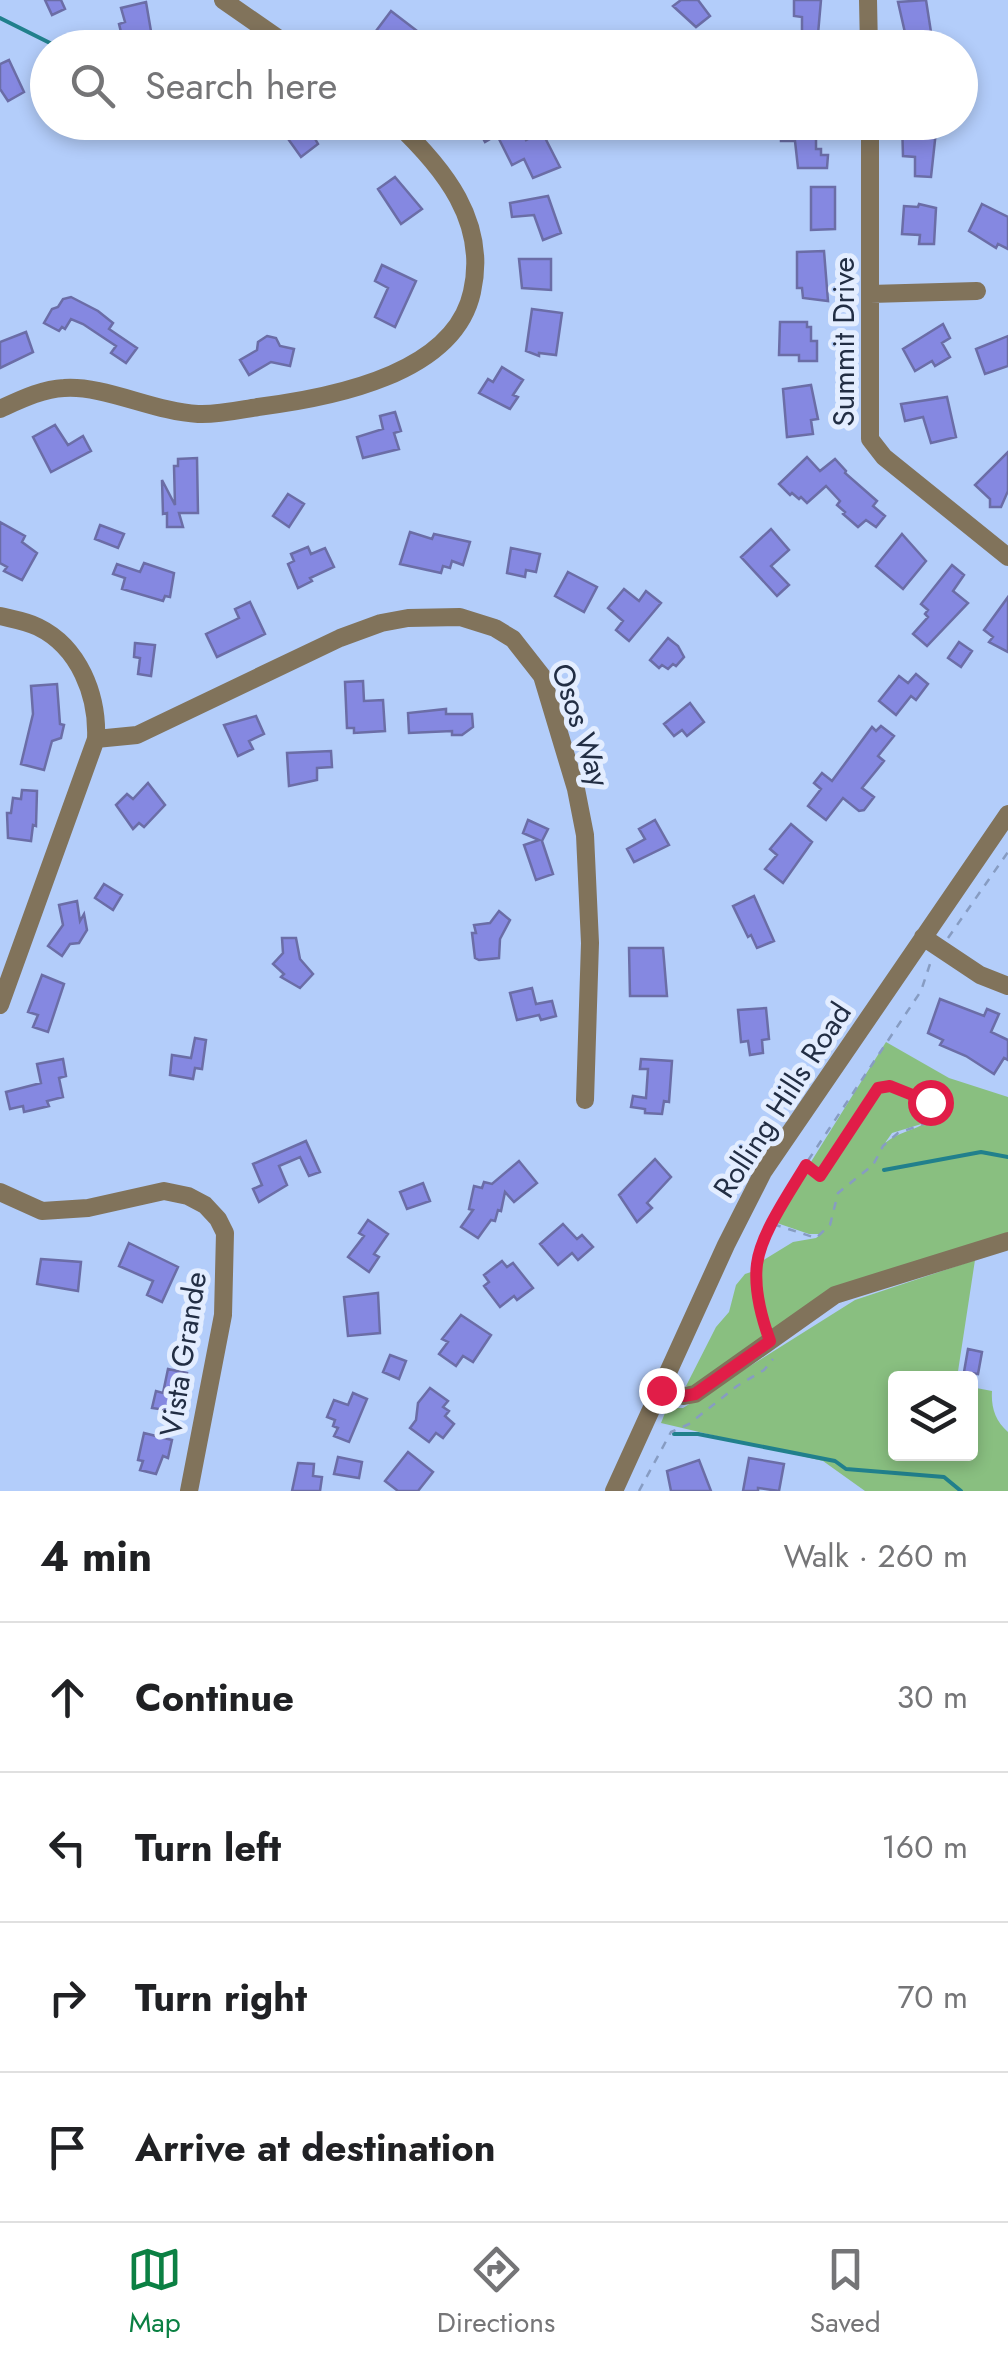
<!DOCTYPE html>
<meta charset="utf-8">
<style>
body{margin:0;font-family:Jost,sans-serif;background:#f2f2f2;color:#202124}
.controls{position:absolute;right:30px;bottom:30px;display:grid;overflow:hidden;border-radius:10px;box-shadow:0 5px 15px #0003}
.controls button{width:90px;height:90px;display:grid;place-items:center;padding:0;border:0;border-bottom:2px solid #e0e0e0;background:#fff;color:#202124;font:50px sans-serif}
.stop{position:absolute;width:30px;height:30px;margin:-22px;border:8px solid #e11d48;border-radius:50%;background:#fff}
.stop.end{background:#e11d48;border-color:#fff;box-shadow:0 2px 10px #0008}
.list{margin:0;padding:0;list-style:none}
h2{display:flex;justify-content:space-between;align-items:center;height:130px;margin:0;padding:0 40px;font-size:42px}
h2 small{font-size:32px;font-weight:400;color:#757577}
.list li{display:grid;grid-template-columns:65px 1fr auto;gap:30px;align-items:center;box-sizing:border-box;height:150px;padding:0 40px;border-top:2px solid #e0e0e0}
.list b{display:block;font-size:38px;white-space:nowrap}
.list em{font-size:32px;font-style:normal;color:#757577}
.icon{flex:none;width:55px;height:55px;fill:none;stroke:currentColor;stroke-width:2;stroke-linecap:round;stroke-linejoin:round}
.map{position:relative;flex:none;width:1008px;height:1491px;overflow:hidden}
.search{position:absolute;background:#fff;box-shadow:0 5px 15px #0003;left:30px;right:30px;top:30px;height:110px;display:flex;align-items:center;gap:25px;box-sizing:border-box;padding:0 35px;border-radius:55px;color:#757577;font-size:38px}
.sheet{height:730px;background:#fff}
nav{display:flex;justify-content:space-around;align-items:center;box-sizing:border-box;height:140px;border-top:2px solid #e0e0e0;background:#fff;font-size:28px;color:#757577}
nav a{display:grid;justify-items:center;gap:5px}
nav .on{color:#0b8043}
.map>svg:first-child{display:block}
.green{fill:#89bf80;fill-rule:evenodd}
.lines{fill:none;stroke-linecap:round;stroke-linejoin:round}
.stream{stroke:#21808c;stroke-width:4}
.building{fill:#8588e1;stroke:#6b6da6;stroke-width:2.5}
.path{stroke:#879cc2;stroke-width:2.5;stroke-dasharray:8 8;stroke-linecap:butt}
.minor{stroke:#81735b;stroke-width:18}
.route{stroke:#e11d48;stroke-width:12}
.labels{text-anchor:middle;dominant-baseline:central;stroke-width:10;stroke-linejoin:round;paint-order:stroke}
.street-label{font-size:30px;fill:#222e44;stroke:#e3edff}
</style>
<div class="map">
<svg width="1008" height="1491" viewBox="0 0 1008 1491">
<rect width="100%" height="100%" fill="#b3cdfa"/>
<!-- green -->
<path class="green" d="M 886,1042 L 949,1078 L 1008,1097 L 1008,1237 L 843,1284 L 697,1388 L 686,1386 L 716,1327 L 729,1312 L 736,1285 L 745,1274 L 757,1270 L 757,1264 L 793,1242 L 816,1238 L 821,1234 L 809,1234 L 774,1222 L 805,1171 L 807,1169 L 821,1175 L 876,1091 L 868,1093 L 821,1171 L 809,1165 ZM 890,1087 L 929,1102 L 939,1110 C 926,1130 904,1128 885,1143 L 892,1133 L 928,1122 L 934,1110 L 926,1103 L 881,1089 Z
M 975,1260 L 957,1378 L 896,1378 L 896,1454 L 970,1454 L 971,1387 L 992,1391 C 991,1407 995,1421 1008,1432 L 1008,1491 L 865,1491 L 823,1461 L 661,1423 L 667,1408 L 683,1408 L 855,1300 Z"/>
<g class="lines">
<!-- stream -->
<path class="stream" d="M 0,18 L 60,48
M 884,1170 L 981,1152 L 1008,1157
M 674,1434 L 698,1434 L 835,1461 L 846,1469 L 944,1477 L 961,1491"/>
</g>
<!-- building -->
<path class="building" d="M 45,0 L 61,0 L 65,9 L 52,15 Z
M 681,0 L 698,0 L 710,16 L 696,27 L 673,6 Z
M 794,0 L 821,0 L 818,34 L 802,34 L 802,17 L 794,16 Z
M 926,0 L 931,32 L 906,37 L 898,2 Z
M 146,2 L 152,37 L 144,39 L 146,48 L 125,48 L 119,24 L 125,22 L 121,8 Z
M 391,11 L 421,34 L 410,48 L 390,48 L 373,35 Z
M 9,60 L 24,92 L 8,101 L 0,89 L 0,64 Z
M 304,122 L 311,122 L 319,133 L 314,137 L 318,144 L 301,157 L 286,136 Z
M 484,122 L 516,122 L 526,140 L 542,132 L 560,167 L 533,178 L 524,159 L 512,165 L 497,135 L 485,142 L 477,127 Z
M 781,122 L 816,126 L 816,149 L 821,149 L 821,155 L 828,155 L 827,168 L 798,168 L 795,141 L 781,141 Z
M 902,122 L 937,122 L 931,177 L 915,176 L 915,157 L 903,156 Z
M 395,177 L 422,209 L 401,224 L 378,189 Z
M 811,187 L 835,187 L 835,229 L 811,230 Z
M 548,196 L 561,233 L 543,240 L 534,215 L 512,217 L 510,203 Z
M 919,204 L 936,208 L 934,244 L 919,244 L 920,235 L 902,234 L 904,206 L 918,207 Z
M 982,204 L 1008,217 L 1008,249 L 998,244 L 996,248 L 969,231 Z
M 824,251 L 828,301 L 803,298 L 802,288 L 797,288 L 797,252 Z
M 519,259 L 551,259 L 551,290 L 522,288 Z
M 382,265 L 416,281 L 395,327 L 375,317 L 388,288 L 375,281 Z
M 71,297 L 98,311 L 113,323 L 109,329 L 137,348 L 126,363 L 111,353 L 116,346 L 83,324 L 71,319 L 65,329 L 62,327 L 59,331 L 44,323 L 52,309 L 58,307 L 63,299 Z
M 532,309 L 562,313 L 556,355 L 539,353 L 539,356 L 526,351 Z
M 780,322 L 807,322 L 807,327 L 811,327 L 811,341 L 817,341 L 817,361 L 799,361 L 799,355 L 779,355 Z
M 943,324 L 950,338 L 942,343 L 950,357 L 935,366 L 932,361 L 915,371 L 903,349 Z
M 26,332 L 33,352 L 0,368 L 0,342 Z
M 267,336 L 276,338 L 280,346 L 294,349 L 290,366 L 271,362 L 249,375 L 240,360 L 257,350 L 258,342 Z
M 1008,336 L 1008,366 L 985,374 L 976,349 Z
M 502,367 L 523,380 L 513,395 L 518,397 L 510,409 L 479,393 L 488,379 L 493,382 Z
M 811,385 L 818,419 L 811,420 L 813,434 L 787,437 L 783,389 Z
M 947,397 L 956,437 L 931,443 L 923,417 L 905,421 L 901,404 Z
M 395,412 L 401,431 L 394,433 L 399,449 L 363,458 L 357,437 L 383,429 L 380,416 Z
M 55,425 L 68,445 L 83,436 L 91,451 L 51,472 L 33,437 Z
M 1008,452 L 1008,491 L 1001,507 L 990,507 L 990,499 L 975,485 Z
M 807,457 L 820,471 L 835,459 L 846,471 L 845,473 L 877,501 L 873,506 L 885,516 L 876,527 L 866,520 L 858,527 L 843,514 L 845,512 L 837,505 L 840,501 L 826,486 L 807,503 L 801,497 L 799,499 L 792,493 L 790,495 L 779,484 Z
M 197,458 L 198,513 L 179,513 L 183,527 L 167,527 L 167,513 L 163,514 L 162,480 L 175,505 L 174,466 L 178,466 L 178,459 Z
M 288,494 L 304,504 L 289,527 L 273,516 Z
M 0,522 L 25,536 L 22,542 L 37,553 L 22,580 L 4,571 L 7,567 L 0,563 Z
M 100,525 L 124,534 L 118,548 L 95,539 Z
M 771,529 L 789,550 L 771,566 L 789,585 L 777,596 L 741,557 Z
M 410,532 L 432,539 L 434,534 L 470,542 L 463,565 L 452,561 L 450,568 L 443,566 L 441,573 L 400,564 Z
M 902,534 L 926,561 L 903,589 L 876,566 Z
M 308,547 L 311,554 L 325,548 L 334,567 L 310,578 L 312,581 L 298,588 L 288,564 L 294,561 L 291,554 Z
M 511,548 L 540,554 L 536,572 L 526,570 L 525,577 L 507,573 Z
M 144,563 L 174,573 L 170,597 L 165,596 L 163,601 L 122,589 L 125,578 L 113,574 L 117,564 L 140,572 Z
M 952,565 L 964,575 L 953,591 L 968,603 L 927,646 L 913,634 L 928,617 L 925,614 L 928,610 L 921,604 Z
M 568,572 L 597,587 L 584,612 L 555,596 Z
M 624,589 L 639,601 L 646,591 L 661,603 L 629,641 L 616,630 L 623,621 L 608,608 Z
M 1008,597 L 1008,652 L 989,642 L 993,637 L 984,630 Z
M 250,602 L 265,634 L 217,657 L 206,634 L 239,618 L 235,609 Z
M 668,638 L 678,646 L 684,657 L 676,666 L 673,664 L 668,669 L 662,665 L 659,668 L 650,660 Z
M 959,642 L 972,651 L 961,667 L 948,658 Z
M 135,643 L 155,645 L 151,676 L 138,674 L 140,658 L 134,657 Z
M 916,674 L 928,684 L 916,700 L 911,696 L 896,715 L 879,701 L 899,676 L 908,683 Z
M 363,681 L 364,701 L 383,700 L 385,731 L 354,733 L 354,728 L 347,728 L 345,682 Z
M 57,684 L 60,724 L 64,725 L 61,738 L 52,741 L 44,770 L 21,764 L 33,714 L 31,686 Z
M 690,703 L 704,722 L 687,736 L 682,730 L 674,736 L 664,724 Z
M 446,709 L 446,714 L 472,714 L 473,727 L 462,735 L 452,735 L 452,731 L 409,733 L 408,713 Z
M 256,716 L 264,734 L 249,741 L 253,749 L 238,756 L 224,725 Z
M 881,726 L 894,736 L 878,756 L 884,761 L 862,788 L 874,797 L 864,810 L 859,811 L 843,798 L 826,820 L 808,806 L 821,789 L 814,783 L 822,773 L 832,781 L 872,727 L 876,731 Z
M 331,751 L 332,767 L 317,768 L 317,780 L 289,786 L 287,753 Z
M 148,783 L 165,805 L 144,827 L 139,823 L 133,829 L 116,805 L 127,794 L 133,799 Z
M 22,790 L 37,791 L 36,826 L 33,825 L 31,841 L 8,838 L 7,813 L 11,813 L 13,798 L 21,799 Z
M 528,820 L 548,829 L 542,841 L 553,874 L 536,880 L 524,845 L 539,840 L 523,833 Z
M 655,820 L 669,845 L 634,862 L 627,849 L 645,839 L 639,829 Z
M 791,824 L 812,842 L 783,883 L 765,869 L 777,855 L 770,849 Z
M 104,884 L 122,895 L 113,910 L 95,898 Z
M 754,896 L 774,941 L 757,948 L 751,935 L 748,937 L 733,906 Z
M 77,901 L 80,921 L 84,914 L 87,930 L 79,943 L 70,944 L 62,956 L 48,946 L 63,925 L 59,905 Z
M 499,911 L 510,920 L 500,939 L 499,958 L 479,960 L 475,958 L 472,933 L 476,933 L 474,925 L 490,923 Z
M 282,938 L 296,938 L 300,959 L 313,974 L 300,988 L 281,977 L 284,974 L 273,964 L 283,953 Z
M 629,948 L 663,948 L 667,996 L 630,996 Z
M 42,975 L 64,984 L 48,1032 L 33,1027 L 38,1015 L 28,1012 Z
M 532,988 L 536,1004 L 552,1001 L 556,1016 L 541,1020 L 539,1015 L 517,1020 L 510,993 Z
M 940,999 L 984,1016 L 987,1009 L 999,1014 L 991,1032 L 1008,1040 L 1008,1060 L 1004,1058 L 994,1074 L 966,1056 L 940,1045 L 943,1040 L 928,1033 Z
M 766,1008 L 769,1039 L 762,1040 L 763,1053 L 750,1055 L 748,1041 L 741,1042 L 738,1010 Z
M 195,1038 L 206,1040 L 202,1069 L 195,1068 L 193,1079 L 170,1075 L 172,1055 L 191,1058 Z
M 63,1059 L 66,1076 L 59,1078 L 63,1097 L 47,1101 L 49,1106 L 24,1112 L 23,1106 L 10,1109 L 6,1092 L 41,1083 L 37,1064 Z
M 641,1059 L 672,1061 L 669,1102 L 664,1101 L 662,1114 L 645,1113 L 645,1109 L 631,1107 L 633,1096 L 646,1098 L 648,1069 L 640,1069 Z
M 306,1141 L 320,1172 L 309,1176 L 300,1157 L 279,1166 L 287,1185 L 259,1202 L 253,1189 L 262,1185 L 253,1164 Z
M 655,1159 L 671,1177 L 647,1203 L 652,1208 L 637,1222 L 619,1195 Z
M 519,1161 L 537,1183 L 514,1202 L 505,1192 L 501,1211 L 498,1210 L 495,1221 L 491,1220 L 478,1238 L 461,1227 L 473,1210 L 469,1209 L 474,1186 L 482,1188 L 484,1182 L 492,1184 Z
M 423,1183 L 430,1201 L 407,1209 L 400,1192 Z
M 368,1220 L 388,1234 L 374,1254 L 379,1257 L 369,1272 L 348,1257 L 364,1236 L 359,1233 Z
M 563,1224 L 577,1239 L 582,1235 L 593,1247 L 578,1260 L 572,1253 L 558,1265 L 540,1244 Z
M 129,1243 L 178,1267 L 162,1302 L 147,1295 L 153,1281 L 119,1266 Z
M 41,1259 L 81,1262 L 78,1291 L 37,1284 Z
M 502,1261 L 507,1267 L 513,1263 L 533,1288 L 517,1300 L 514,1296 L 500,1307 L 484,1286 L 489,1282 L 484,1275 Z
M 378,1293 L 380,1333 L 348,1336 L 344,1297 Z
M 461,1315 L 491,1335 L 473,1362 L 463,1356 L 456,1366 L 439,1354 L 448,1342 L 442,1339 Z
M 968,1349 L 982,1352 L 978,1374 L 964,1372 Z
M 390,1355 L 406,1361 L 399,1379 L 383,1372 Z
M 168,1369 L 187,1373 L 180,1412 L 152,1408 L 156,1391 L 163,1393 Z
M 430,1388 L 448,1401 L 443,1407 L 449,1411 L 445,1416 L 454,1424 L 443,1438 L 436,1433 L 429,1442 L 410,1428 L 416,1420 L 418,1403 Z
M 353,1393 L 367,1399 L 349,1442 L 334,1436 L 338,1428 L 333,1426 L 335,1420 L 327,1417 L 334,1400 L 348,1405 Z
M 144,1433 L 172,1440 L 168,1458 L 163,1456 L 156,1474 L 140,1470 L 143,1461 L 138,1460 Z
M 408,1452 L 433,1472 L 418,1491 L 398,1491 L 385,1481 Z
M 338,1457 L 362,1462 L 359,1478 L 334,1474 Z
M 749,1458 L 784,1464 L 779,1491 L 758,1488 L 758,1491 L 743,1491 Z
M 699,1460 L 711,1491 L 671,1491 L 667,1471 Z
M 298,1463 L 314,1464 L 313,1476 L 322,1477 L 320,1491 L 292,1491 Z"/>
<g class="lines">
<!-- path -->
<path class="path" d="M 948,938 L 1008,852
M 773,1224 L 816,1238 L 830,1225 L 838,1193 L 873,1165 L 883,1146 L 898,1133 L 932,1121 L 939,1110 C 923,1097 898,1085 877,1088 L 821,1175 L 807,1166
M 764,1324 L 757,1264 L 774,1222 L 805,1165 L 921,991 L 931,961
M 639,1491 L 671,1432 L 689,1424 L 737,1386 L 764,1370 L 773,1359"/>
<!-- minor -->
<path class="minor" d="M 223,0 L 292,48
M 868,0 L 869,48
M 870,122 L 870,439 L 884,457 L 1008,557
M 870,294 L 977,291
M 0,409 C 20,400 42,389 64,388 C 104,385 155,412 198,414 C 218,415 239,410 258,407 C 330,398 454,375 472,292 C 488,222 444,168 395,122
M 0,616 C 12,619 26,621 38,627 C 79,647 98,695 96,739 L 0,1005
M 96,739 L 137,735 L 340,638 L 381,623 L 408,618 L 460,617 L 495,628 L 513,639 L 542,676 L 576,789 L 585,835 L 590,943 L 585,1100
M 923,937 L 980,975 L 1008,986
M 0,1192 L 42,1211 L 88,1208 L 164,1191 L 188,1196 L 205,1205 L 218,1219 L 225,1233 L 223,1315 L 189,1491
M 661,1390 L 684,1396 L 695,1394 L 835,1295 L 1008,1241
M 614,1491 L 726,1245 L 763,1172 L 1008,814"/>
</g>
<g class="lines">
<!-- route -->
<path class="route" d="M 661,1390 L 684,1396 L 695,1394 L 770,1341 C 762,1319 754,1288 757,1264 C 761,1233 790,1192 806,1165 L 820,1176 L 878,1088 L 890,1086 L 930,1102"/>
</g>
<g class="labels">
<!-- street labels -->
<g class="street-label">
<text transform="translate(843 342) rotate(-90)">Summit Drive</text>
<text transform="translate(581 725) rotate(72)">Osos Way</text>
<text transform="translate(782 1100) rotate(-57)">Rolling Hills Road</text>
<text transform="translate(183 1354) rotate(-81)">Vista Grande</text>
</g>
</g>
</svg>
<div class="controls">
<button><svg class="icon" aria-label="layers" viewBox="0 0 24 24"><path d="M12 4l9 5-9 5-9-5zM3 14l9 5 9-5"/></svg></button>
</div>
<div class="stop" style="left:930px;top:1102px"></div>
<div class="stop end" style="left:661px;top:1390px"></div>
<div class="search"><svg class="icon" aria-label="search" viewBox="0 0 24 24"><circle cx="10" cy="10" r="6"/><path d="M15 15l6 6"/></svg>Search here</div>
</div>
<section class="sheet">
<h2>4 min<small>Walk · 260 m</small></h2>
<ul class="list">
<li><svg class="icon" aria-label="ahead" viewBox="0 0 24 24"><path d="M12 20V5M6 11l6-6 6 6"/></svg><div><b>Continue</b></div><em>30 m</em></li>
<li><svg class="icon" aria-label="left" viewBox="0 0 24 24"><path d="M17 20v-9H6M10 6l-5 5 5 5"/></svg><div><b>Turn left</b></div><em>160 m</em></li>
<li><svg class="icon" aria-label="right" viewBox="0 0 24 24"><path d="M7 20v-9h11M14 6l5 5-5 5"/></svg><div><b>Turn right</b></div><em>70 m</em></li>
<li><svg class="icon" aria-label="arrive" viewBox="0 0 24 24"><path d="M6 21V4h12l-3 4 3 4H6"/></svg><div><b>Arrive at destination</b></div></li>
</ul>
</section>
<nav>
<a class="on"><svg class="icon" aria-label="map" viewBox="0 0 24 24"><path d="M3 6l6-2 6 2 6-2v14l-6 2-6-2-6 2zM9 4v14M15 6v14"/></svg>Map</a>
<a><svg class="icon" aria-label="directions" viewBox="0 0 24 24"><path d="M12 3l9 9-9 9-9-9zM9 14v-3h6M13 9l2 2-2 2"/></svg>Directions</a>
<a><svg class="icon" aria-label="saved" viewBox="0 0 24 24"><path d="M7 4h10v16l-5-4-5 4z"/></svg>Saved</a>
</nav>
